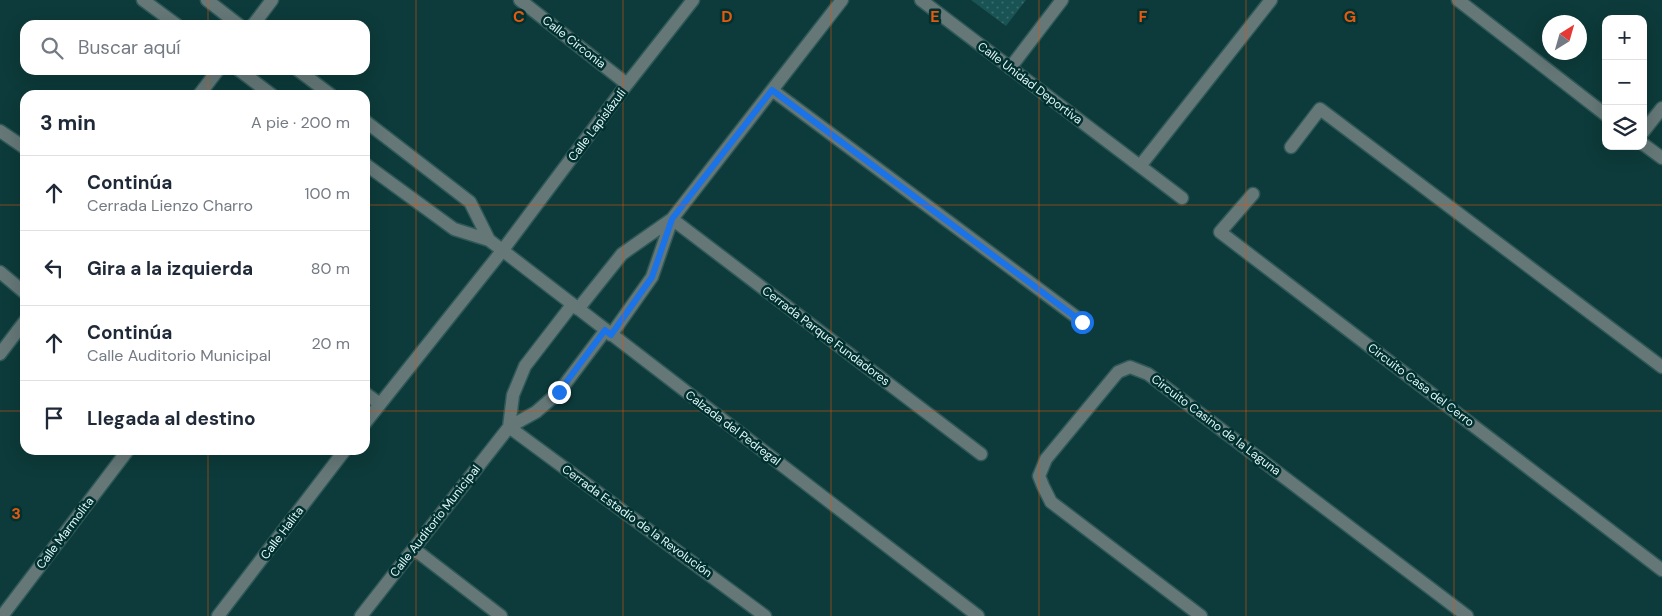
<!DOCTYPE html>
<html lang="es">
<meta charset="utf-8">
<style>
body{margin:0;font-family:"DM Sans",sans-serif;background:#f6f6f7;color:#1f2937}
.controls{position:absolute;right:15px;top:15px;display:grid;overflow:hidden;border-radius:10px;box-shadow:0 5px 20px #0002}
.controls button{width:45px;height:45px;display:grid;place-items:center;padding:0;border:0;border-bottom:1px solid #e0e1e3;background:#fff;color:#1f2937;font:25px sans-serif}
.compass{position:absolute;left:1542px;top:15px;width:45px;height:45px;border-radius:50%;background:#fff;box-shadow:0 5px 20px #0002;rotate:37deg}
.stop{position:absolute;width:15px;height:15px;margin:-11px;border:4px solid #1a73e8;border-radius:50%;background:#fff}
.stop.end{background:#1a73e8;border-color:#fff;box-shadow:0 1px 5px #0008}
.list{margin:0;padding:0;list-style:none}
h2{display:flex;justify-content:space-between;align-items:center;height:65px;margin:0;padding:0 20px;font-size:21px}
h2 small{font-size:16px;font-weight:400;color:#747a83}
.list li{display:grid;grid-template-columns:32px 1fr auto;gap:15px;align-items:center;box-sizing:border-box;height:75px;padding:0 20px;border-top:1px solid #e0e1e3}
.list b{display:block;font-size:19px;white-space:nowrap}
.list p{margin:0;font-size:16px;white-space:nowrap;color:#747a83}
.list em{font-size:16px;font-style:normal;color:#747a83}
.icon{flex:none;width:28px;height:28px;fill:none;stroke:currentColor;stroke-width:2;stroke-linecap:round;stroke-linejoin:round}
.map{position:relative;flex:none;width:1662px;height:616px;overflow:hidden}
.search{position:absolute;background:#fff;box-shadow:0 5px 20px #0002;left:20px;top:20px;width:350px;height:55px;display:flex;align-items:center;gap:12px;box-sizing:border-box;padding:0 18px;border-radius:15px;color:#747a83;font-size:19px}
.panel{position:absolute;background:#fff;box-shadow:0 5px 20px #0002;left:20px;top:90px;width:350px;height:365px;border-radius:15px}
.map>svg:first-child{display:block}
.park{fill:url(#park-dots)}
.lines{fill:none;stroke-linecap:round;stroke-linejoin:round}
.minor-casing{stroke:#2f5958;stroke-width:15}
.minor{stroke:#657777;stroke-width:12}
.route{stroke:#1a73e8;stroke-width:6}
.grid{fill:none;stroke:#e8590c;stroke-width:1;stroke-opacity:0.55}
.labels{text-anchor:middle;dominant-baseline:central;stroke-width:5;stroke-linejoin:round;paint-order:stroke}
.street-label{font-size:12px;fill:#e2f9f8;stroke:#003030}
.grid-label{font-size:16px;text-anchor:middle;font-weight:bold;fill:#e8590c;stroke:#003030;stroke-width:5;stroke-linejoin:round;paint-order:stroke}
</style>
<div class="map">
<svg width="1662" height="616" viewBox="0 0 1662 616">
<defs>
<pattern id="park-dots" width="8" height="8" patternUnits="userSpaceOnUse" patternTransform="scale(1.25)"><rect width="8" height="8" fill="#195353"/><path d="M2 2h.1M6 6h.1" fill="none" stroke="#3a6c6c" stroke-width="1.8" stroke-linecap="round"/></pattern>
</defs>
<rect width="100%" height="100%" fill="#0d3a3a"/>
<!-- park -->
<path class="park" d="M 971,0 L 1026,0 L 1006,26 Z"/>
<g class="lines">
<!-- minor casing -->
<g class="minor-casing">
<path id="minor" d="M 143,0 L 177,25
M 207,0 L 239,25
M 520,0 L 627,84
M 921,0 L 1182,198
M 1458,0 L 1606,115
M 253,25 L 272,0
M 1010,68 L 1062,0
M 239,70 L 272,95
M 298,70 L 331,95
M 772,90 L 1083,322
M 199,95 L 218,70
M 365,121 L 470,202 L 489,240
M 0,131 L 25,148
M 1643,132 L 1662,108
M 1643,144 L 1662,158
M 1291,147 L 1320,109 L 1662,367
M 365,164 L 454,229 L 489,240 L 978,616
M 1140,166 L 1271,0
M 1253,194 L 1220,232 L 1662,570
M 672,219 L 981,454
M 0,272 L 25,293
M 578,309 L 622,254 L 672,219 L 842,0
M 611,335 L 652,277 L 672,219
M 0,354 L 25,321
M 365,393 L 380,404
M 365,423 L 502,251 L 627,84 L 693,0
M 509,427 L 765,616
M 509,427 L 513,395 L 525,366 L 572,305
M 414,549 L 501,616
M 2,616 L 128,450
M 218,616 L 345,450
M 361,616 L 509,427 L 536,412 L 559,392 L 605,331
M 1201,616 L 1051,502 L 1043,486 L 1039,476 L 1046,459 L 1118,372 L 1130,367 L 1148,374 L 1467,616"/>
</g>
<!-- minor -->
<use href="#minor" class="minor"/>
</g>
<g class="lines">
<!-- route -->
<path class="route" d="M 559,392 L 605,330 L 611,335 L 652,277 L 672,219 L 772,90 L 1082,322"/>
</g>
<!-- grid -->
<path class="grid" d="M 208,0 L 208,25M 416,0 L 416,616M 623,0 L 623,616M 831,0 L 831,616M 1039,0 L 1039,616M 1246,0 L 1246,616M 1454,0 L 1454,616M 208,70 L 208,95M 0,205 L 25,205M 365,205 L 1662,205M 0,411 L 25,411M 365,411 L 1662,411M 208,450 L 208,616"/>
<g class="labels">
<!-- street labels -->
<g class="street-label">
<text transform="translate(574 42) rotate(38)">Calle Circonia</text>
<text transform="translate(1030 83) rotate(37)">Calle Unidad Deportiva</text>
<text transform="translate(597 125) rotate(-53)">Calle Lapislázuli</text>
<text transform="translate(826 336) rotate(37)">Cerrada Parque Fundadores</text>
<text transform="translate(1421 385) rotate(37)">Circuito Casa del Cerro</text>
<text transform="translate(1216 425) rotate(37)">Circuito Casino de la Laguna</text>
<text transform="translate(733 428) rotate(37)">Calzada del Pedregal</text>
<text transform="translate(435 521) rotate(-52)">Calle Auditorio Municipal</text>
<text transform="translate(637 521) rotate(36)">Cerrada Estadio de la Revolución</text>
<text transform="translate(65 533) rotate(-53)">Calle Marmolita</text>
<text transform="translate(282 533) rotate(-53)">Calle Halita</text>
</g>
</g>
<g class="grid-label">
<text x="519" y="22">C</text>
<text x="727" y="22">D</text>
<text x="935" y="22">E</text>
<text x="1143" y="22">F</text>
<text x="1350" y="22">G</text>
<text x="16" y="519">3</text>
</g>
</svg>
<div class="controls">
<button>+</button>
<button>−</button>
<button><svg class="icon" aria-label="layers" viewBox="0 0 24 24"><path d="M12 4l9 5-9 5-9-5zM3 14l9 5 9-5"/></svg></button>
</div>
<svg class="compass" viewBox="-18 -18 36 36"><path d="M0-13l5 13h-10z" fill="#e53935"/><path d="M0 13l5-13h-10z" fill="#747a83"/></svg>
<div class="stop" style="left:1082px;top:322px"></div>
<div class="stop end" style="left:559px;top:392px"></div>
<div class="search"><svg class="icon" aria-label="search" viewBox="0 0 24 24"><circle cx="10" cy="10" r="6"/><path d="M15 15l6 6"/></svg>Buscar aquí</div>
<section class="panel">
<h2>3 min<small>A pie · 200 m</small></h2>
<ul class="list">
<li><svg class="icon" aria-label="ahead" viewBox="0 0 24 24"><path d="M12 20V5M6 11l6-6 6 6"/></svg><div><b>Continúa</b><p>Cerrada Lienzo Charro</p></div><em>100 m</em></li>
<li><svg class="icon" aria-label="left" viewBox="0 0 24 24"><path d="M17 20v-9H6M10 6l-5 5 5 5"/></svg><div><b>Gira a la izquierda</b></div><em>80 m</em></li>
<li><svg class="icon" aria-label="ahead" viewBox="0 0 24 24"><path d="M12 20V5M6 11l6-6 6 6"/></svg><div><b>Continúa</b><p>Calle Auditorio Municipal</p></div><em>20 m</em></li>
<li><svg class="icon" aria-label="arrive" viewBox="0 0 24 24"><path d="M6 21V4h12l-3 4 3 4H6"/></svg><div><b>Llegada al destino</b></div></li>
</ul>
</section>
</div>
